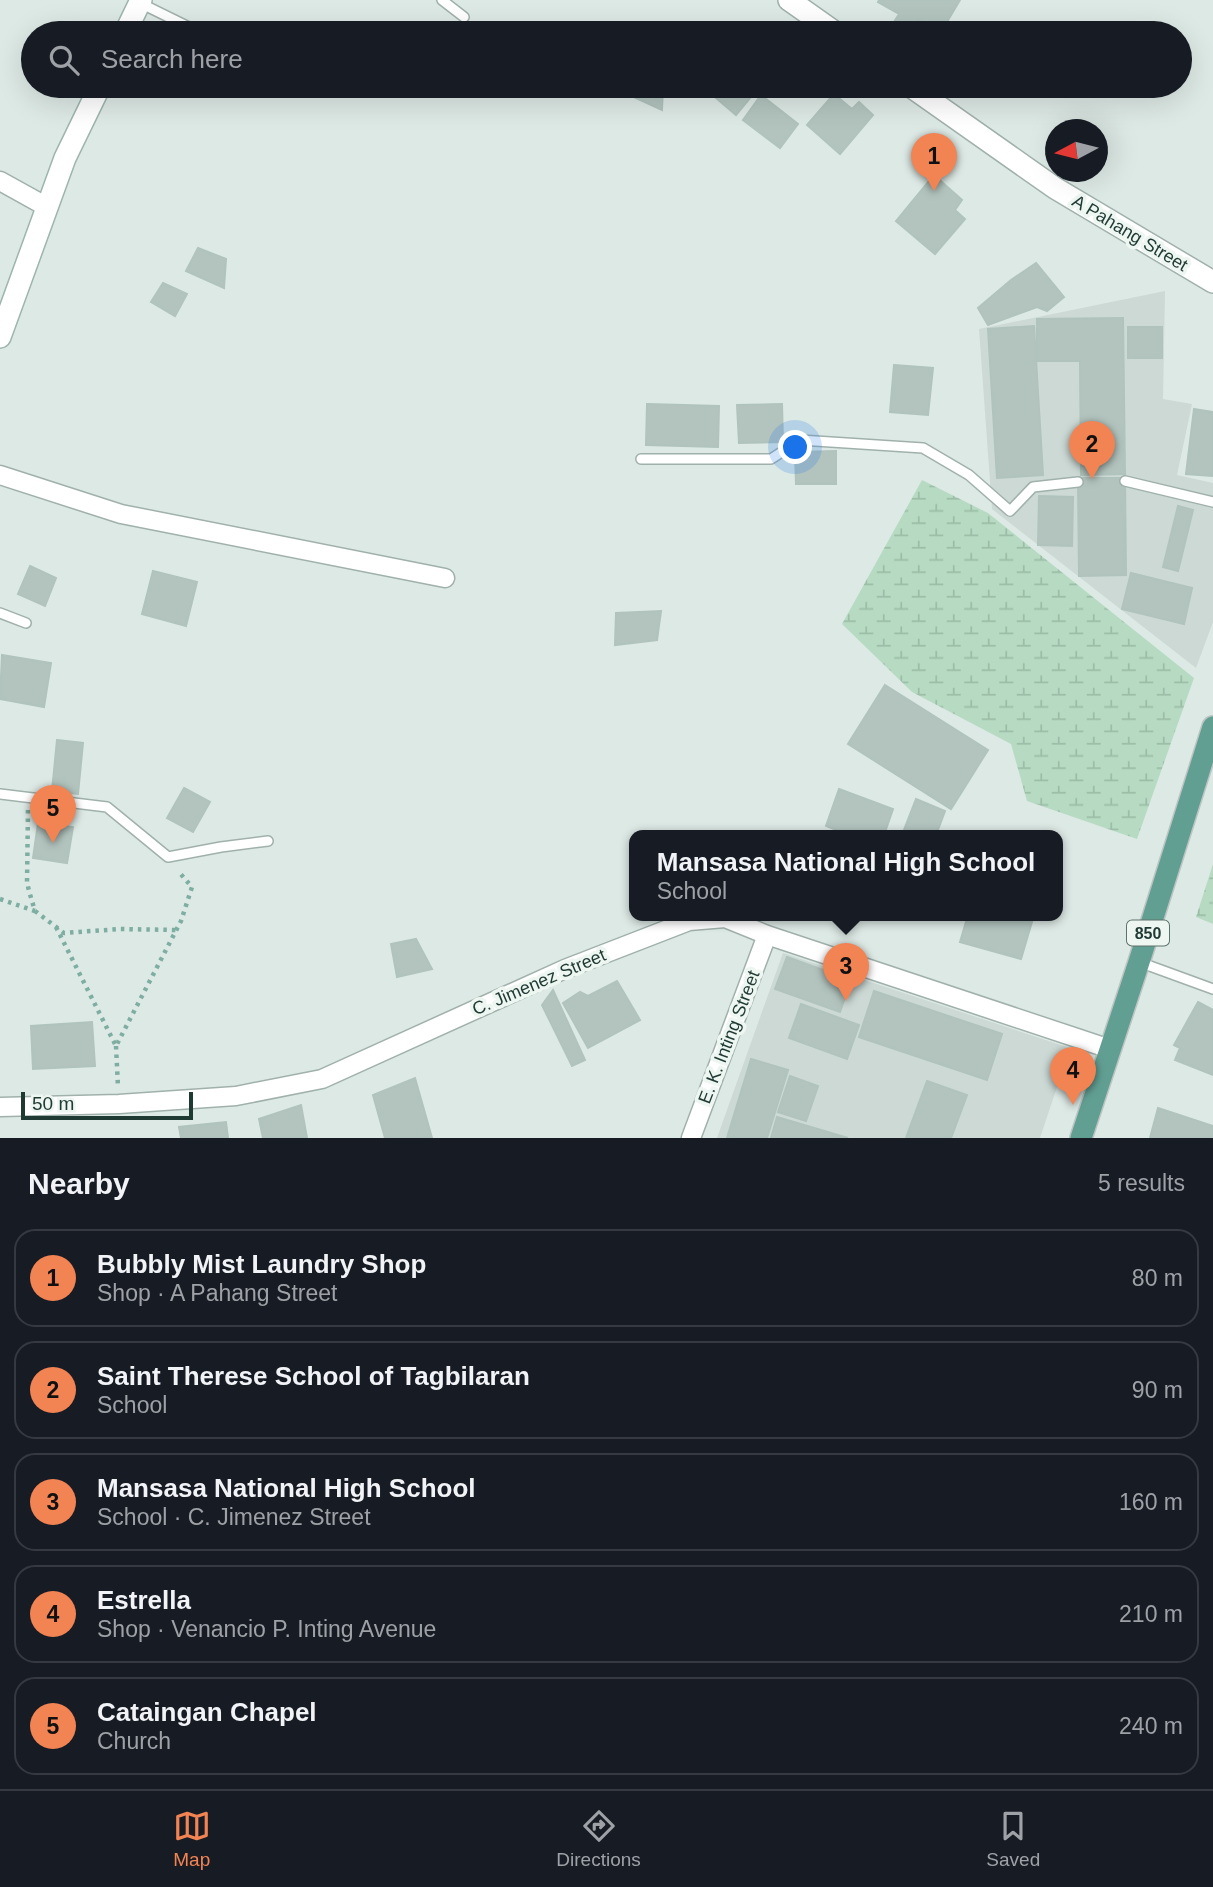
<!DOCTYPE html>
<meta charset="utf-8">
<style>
body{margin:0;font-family:Helvetica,sans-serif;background:#242831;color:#f1f3f6}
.compass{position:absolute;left:1045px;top:119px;width:63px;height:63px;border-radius:50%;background:#171b24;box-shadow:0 7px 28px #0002;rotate:263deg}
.scale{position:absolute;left:21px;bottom:18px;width:172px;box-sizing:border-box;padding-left:7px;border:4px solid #1f3933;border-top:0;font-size:19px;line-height:24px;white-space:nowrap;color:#1f3933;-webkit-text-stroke:5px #eef6f2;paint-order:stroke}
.you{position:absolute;left:796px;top:448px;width:24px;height:24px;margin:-18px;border:5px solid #fff;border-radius:50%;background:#1a73e8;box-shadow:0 0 0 10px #1a73e833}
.badge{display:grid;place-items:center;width:46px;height:46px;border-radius:50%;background:#f28353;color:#111;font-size:23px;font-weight:700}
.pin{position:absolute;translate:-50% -58px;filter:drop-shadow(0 2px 4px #0008)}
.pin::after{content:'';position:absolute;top:37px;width:24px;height:21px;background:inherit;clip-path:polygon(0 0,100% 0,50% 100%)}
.popup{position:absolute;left:629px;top:830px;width:434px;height:91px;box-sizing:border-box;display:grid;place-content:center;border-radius:14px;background:#171b24;filter:drop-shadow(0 2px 5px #0005);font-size:23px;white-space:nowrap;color:#9ea1a6}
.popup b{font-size:26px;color:#f1f3f6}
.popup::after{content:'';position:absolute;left:50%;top:100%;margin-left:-14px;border:14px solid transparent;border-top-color:#171b24}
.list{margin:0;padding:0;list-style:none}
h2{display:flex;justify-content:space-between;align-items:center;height:91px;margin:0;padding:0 28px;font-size:30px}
h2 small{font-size:23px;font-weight:400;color:#9ea1a6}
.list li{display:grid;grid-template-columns:46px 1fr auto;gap:21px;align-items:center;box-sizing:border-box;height:98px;margin:0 14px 14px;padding:0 14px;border:2px solid #363941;border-radius:21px}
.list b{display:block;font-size:26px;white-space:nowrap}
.list p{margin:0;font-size:23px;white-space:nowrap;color:#9ea1a6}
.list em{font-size:23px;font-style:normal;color:#9ea1a6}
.icon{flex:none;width:38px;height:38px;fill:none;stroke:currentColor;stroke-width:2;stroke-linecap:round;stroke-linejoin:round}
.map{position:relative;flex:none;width:1213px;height:1138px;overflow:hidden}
.search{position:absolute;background:#171b24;box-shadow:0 7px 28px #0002;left:21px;right:21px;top:21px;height:77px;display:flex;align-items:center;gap:18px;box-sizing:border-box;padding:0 24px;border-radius:38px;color:#9ea1a6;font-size:26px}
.sheet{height:651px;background:#171b24}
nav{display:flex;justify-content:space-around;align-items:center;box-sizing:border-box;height:98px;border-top:2px solid #363941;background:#171b24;font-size:19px;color:#9ea1a6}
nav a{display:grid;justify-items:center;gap:4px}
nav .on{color:#f28353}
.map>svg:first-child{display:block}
.built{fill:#ccd9d4}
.wetland{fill:url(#wetland-marsh)}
.building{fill:#b3c4be;stroke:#b0c3bc;stroke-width:2}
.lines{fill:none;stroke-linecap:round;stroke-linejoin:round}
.service-casing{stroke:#a0b1ac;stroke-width:12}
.minor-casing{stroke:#a0b1ac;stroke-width:21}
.tertiary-casing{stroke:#a0b1ac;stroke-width:24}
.secondary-casing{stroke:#9db5ae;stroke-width:24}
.primary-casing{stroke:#bcc4c2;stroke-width:24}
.path{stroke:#7eada1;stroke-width:4.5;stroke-dasharray:3.5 5;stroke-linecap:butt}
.service{stroke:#fff;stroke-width:9}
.minor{stroke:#fff;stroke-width:18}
.tertiary{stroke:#fff;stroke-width:21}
.secondary{stroke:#fff;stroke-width:21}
.primary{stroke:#629f93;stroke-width:21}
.labels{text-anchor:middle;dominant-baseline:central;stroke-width:7;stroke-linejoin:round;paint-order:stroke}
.shield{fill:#eef6f2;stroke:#5d726c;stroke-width:2}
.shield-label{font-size:16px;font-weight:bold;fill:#1f3933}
.street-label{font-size:18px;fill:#1f3933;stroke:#eef6f2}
</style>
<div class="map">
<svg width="1213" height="1138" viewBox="0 0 1213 1138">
<defs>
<pattern id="wetland-marsh" width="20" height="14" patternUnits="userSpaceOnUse" patternTransform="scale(1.75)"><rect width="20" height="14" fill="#b6dbc2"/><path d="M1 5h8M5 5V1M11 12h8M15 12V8" fill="none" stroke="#9cbda7"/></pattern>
</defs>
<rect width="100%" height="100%" fill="#dde9e5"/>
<!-- built -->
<path class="built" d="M 1165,291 L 1163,399 L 1192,404 L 1177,475 L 1213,483 L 1213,622 L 1196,668 L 992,509 L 979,329 Z
M 783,953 L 1070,1048 L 1040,1138 L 717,1138 Z"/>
<!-- wetland -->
<path class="wetland" d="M 922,480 L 988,513 L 1194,678 L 1137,839 L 1027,801 L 1011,744 L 912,692 L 842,624 Z
M 1213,864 L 1213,924 L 1196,917 Z"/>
<!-- building -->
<path class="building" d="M 879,0 L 960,0 L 941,32 L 918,19 L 911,31 L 894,22 L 899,14 L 878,2 Z
M 612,86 L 663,86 L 662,110 L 612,87 Z
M 702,86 L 760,86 L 736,115 Z
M 834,94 L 852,109 L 859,102 L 873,115 L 840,154 L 807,125 Z
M 761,95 L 798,124 L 780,148 L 743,120 Z
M 934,175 L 962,200 L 955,210 L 965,219 L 935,254 L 896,221 Z
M 198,248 L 226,259 L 224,288 L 186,271 Z
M 1036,263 L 1064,297 L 1047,311 L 1037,307 L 988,325 L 978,308 L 1011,280 Z
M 163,283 L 187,294 L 175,316 L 151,302 Z
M 1123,318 L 1125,474 L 1081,475 L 1080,361 L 1037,361 L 1037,319 Z
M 1034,326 L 1043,475 L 997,478 L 988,329 Z
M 1128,327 L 1162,327 L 1162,358 L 1128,358 Z
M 894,365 L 933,368 L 928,415 L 890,412 Z
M 647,404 L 719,406 L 718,447 L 646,445 Z
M 782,404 L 783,442 L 739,443 L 737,405 Z
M 1194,409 L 1213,412 L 1213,476 L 1186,474 Z
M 836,451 L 836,484 L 796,484 L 795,452 Z
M 1078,478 L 1125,478 L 1126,575 L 1079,576 Z
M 1039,496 L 1073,497 L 1072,546 L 1038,545 Z
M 1178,506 L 1193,510 L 1178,571 L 1163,567 Z
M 30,566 L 56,578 L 45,606 L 18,594 Z
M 153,571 L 197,582 L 186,626 L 142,614 Z
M 1131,573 L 1192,588 L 1184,624 L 1122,609 Z
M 661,611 L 657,640 L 615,645 L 616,613 Z
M 2,655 L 51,663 L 44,707 L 0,699 Z
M 885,685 L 988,750 L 951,809 L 848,744 Z
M 57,740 L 83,743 L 78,794 L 52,791 Z
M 184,788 L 210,802 L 193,832 L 167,818 Z
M 839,789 L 893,809 L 884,835 L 849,835 L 826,826 Z
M 916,799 L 945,811 L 936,835 L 902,835 Z
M 38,823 L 73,827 L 67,863 L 33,858 Z
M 968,915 L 1034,915 L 1021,959 L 960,942 Z
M 416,939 L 432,969 L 397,977 L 391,944 Z
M 787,957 L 851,980 L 840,1012 L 775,989 Z
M 617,981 L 640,1020 L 588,1048 L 563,1003 L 580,992 L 588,996 Z
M 553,990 L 585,1060 L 572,1066 L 542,1005 Z
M 874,991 L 1002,1034 L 987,1080 L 859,1037 Z
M 1198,1002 L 1213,1010 L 1213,1075 L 1175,1060 L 1180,1048 L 1174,1045 Z
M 801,1004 L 859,1025 L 847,1059 L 789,1038 Z
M 92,1022 L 95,1066 L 33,1069 L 31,1026 Z
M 751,1059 L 788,1070 L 767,1138 L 727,1138 Z
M 790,1076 L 818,1086 L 806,1121 L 778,1112 Z
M 415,1078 L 432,1138 L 385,1138 L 373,1095 Z
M 927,1081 L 967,1095 L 951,1138 L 906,1138 Z
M 301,1105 L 307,1138 L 263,1138 L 259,1119 Z
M 1158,1108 L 1213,1126 L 1213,1138 L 1150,1138 Z
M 777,1117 L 848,1138 L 771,1138 Z
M 226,1122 L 228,1138 L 181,1138 L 179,1127 Z"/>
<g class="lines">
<!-- service casing -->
<g class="service-casing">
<path id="service" d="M 442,0 L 464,17
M 140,3 L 201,33
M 641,459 L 771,459 L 800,440 L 923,448 L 969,475 L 1010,511 L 1033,487 L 1078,482
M 1125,481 L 1213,502
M 0,613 L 26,623
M 0,794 L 107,807 L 168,857 L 221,847 L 268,841
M 1139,962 L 1213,989"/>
</g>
<!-- minor casing -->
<g class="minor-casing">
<path id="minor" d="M 0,181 L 47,207
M 0,475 L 121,514 L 445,578
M 0,1107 L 119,1104 L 236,1096 L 322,1079 L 565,969 L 689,921 L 725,918 L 767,935 L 1110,1049
M 691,1138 L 767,935"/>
</g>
<!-- tertiary casing -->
<g class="tertiary-casing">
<path id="tertiary" d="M 789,0 L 836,33
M 910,86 L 1055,188 L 1213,282"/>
</g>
<!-- secondary casing -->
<g class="secondary-casing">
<path id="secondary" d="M 125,33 L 141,0
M 0,337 L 65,158 L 100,86"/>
</g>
<!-- primary casing -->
<g class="primary-casing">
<path id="primary" d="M 1081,1138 L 1139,962 L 1213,727"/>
</g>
<!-- path -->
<path class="path" d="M 28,810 L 27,882 L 29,891 L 35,911 L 64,933 L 120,929 L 176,930
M 0,899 L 35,911
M 56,927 L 116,1046 L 181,921 L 192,887 L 178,871
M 116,1046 L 118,1087"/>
<!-- service -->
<use href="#service" class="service"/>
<!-- minor -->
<use href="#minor" class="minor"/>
<!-- tertiary -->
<use href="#tertiary" class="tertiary"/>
<!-- secondary -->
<use href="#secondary" class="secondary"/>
<!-- primary -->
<use href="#primary" class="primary"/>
</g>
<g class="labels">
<!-- shield labels -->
<rect class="shield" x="1127" y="920.5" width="42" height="25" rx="5"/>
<g class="shield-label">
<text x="1148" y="933">850</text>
</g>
<!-- street labels -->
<g class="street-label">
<text transform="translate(1130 233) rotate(31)">A Pahang Street</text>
<text transform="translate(539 982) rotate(-23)">C. Jimenez Street</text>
<text transform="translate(729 1037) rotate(-69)">E. K. Inting Street</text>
</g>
</g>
</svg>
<svg class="compass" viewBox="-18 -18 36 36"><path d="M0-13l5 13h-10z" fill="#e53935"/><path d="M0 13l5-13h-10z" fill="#9ea1a6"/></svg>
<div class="scale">50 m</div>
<div class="you"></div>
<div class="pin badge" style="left:934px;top:191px">1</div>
<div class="pin badge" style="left:1092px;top:479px">2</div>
<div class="pin badge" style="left:846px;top:1001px">3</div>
<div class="popup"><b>Mansasa National High School</b>School</div>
<div class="pin badge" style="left:1073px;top:1105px">4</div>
<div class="pin badge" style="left:53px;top:843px">5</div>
<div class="search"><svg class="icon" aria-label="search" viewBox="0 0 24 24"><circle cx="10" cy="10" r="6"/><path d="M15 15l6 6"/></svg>Search here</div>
</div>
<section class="sheet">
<h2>Nearby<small>5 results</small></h2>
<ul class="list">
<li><span class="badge">1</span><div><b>Bubbly Mist Laundry Shop</b><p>Shop · A Pahang Street</p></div><em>80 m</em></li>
<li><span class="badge">2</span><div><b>Saint Therese School of Tagbilaran</b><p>School</p></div><em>90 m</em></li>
<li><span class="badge">3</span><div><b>Mansasa National High School</b><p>School · C. Jimenez Street</p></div><em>160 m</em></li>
<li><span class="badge">4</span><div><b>Estrella</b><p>Shop · Venancio P. Inting Avenue</p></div><em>210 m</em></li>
<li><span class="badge">5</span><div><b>Cataingan Chapel</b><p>Church</p></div><em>240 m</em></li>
</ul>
</section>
<nav>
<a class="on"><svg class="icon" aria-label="map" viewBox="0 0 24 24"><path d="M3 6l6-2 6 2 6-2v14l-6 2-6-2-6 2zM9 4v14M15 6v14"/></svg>Map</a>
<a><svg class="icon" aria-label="directions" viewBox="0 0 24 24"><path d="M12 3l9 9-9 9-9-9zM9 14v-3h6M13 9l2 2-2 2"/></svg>Directions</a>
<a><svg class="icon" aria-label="saved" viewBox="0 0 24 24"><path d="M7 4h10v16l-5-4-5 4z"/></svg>Saved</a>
</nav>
